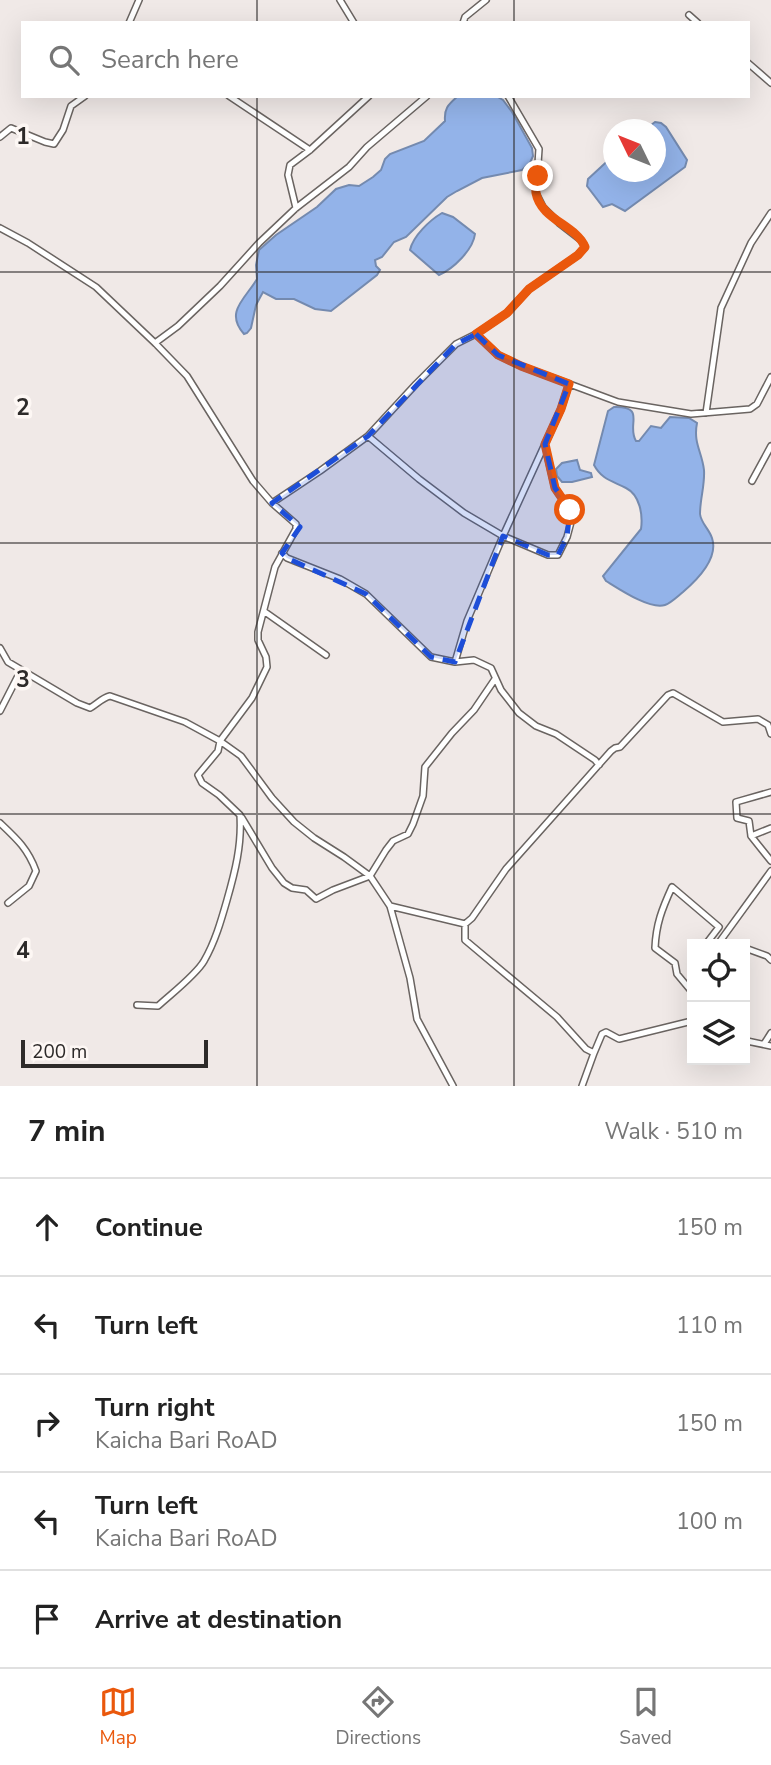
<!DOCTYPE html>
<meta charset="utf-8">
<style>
body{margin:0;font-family:"Nunito Sans",sans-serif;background:#f6f6f6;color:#222}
.controls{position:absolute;right:21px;bottom:21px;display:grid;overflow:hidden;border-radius:0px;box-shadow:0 7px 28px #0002}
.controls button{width:63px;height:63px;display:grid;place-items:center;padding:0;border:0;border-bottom:2px solid #e0e0e0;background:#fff;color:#222;font:35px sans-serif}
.compass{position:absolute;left:603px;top:119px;width:63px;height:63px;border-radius:50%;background:#fff;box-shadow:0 7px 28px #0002;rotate:313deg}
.scale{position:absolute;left:21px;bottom:18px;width:187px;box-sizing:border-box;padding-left:7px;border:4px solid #2d2a29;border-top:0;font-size:19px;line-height:24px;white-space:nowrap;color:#2d2a29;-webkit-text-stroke:5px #fdf7f4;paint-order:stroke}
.stop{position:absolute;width:21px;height:21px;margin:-16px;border:5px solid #ea580c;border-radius:50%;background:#fff}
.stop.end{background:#ea580c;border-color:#fff;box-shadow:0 2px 7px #0008}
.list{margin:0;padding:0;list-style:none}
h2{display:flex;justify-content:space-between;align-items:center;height:91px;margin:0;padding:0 28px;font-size:30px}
h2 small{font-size:23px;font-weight:400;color:#767676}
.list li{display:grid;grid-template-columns:46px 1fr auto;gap:21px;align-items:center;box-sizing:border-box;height:98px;padding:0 28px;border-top:2px solid #e0e0e0}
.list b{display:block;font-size:26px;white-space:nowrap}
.list p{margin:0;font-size:23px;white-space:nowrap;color:#767676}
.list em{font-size:23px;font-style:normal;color:#767676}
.icon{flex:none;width:38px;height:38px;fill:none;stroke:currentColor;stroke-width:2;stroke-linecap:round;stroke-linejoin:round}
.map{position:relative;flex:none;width:771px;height:1086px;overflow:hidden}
.search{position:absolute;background:#fff;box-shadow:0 7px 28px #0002;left:21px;right:21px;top:21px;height:77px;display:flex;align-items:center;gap:18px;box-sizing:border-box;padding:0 24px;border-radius:0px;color:#767676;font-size:26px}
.sheet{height:581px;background:#fff}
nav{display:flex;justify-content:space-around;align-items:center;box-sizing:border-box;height:98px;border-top:2px solid #e0e0e0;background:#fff;font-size:19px;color:#767676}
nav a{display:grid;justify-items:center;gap:4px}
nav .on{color:#ea580c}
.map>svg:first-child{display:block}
.water{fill:#93b3e9;stroke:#748aaf;stroke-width:2}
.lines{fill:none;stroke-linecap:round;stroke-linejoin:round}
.street-casing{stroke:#6a6461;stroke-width:8}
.street{stroke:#fff;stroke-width:5}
.route{stroke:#ea580c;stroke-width:9}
.marked{fill:#1d4ed8;fill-opacity:0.2;stroke:#1d4ed8;stroke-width:5;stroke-dasharray:14 9;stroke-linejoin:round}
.grid{fill:none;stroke:#2d2a29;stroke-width:2;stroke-opacity:0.55}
.grid-label{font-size:23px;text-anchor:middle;font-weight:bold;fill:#2d2a29;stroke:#fdf7f4;stroke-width:7;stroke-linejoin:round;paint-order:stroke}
</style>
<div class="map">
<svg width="771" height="1086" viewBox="0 0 771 1086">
<rect width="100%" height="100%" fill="#f0e9e7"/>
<!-- water -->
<path class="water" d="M 458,96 L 496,96 L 503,100 L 512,112 L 532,148 L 533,156 L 530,163 L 522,170 L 482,178 L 457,191 L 447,197 L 406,237 L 394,242 L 382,257 L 375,260 L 376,266 L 380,270 L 377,275 L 331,311 L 315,309 L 294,299 L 276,299 L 263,292 L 256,305 L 251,328 L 247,333 L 244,334 C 224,312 246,298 257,279 L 256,265 L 259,250 L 276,235 L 317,207 L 336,189 L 349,185 L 359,186 L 373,177 L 381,170 L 385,159 L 390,154 L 424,141 L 445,121 C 444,108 448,105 458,96 Z
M 655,122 L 661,123 L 666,127 L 687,160 L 685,167 L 625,211 L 612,204 L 603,207 L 587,186 L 588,179 L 613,156 L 614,172 L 656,172 L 656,130 L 646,129 Z
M 442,213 L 453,217 L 475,234 C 473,250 453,269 439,275 L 410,250 C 413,236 430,220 442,213 Z
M 614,407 C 647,406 626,425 636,441 L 639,441 L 651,426 L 661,428 L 670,417 L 689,418 L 697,423 C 693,443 702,452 704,470 C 705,485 700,499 700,514 C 701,523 709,529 712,538 C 719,559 697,580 683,592 C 678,596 671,603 665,605 C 650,610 619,589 606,581 L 603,576 L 641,529 C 643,515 640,495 626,488 C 613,481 602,480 594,465 L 608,411 Z
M 577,460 L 580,470 L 591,473 L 592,477 L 572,482 L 562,482 L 557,476 L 556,469 L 562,463 Z"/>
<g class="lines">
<!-- street casing -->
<g class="street-casing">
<path id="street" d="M 340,0 L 354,23
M 689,15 L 698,23
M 129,23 L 139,0
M 463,23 L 465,17 L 486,0
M 748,63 L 771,83
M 229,96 L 310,150
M 0,137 L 11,128 L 45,142 L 54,144 L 63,130 L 71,106 L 85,96
M 296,208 L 288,175 L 290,165 L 310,150 L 369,96
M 0,228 L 28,243 L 96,287 L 155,343 L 187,376 L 253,481 L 272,503 L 320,471 L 368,436 L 416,384 L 456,344 L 476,334 L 507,313 L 529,289 L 578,255 L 585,247 L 581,240 L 559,223 L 543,207 L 536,193 L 539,149 L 508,96
M 476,334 L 498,355 L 521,366 L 618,402 L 691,414 L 750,409 L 757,404 L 771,377
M 155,343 L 178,326 L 220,286 L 259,243 L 296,208 L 349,167 L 367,147 L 427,96
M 706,413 L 721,308 L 751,243 L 771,213
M 368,436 L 419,479 L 464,513 L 503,536 L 561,409 L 569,384
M 752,481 L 771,446
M 282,553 L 287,558 L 340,579 L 366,594 L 431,657 L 455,662 L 474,660 L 491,668 L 501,690 L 519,713 L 536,726 L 556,734 L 595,760 L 599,765
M 265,612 L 326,655
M 0,648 L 8,662 L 77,703 L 90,708 C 97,704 102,698 110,696 L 185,722 L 220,741 L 241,756 L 272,798 L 294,822 L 314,838 L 344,857 L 370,876 L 390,906 L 410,978 L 417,1019 L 453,1086
M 455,662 L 467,621 L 503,536 L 548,555 L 558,555 L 567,537 L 571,522 L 570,510 L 555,488 L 545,445
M 0,711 L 21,670
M 771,792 L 736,802 L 737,818 L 749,821 L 751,836 L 771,861
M 242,818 L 272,868 L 284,883 L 292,888 L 306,890 L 316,899 L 333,890 L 370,876 L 386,850 L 393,841 L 408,834 L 413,824 L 423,796 L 425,767 L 452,733 L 474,710 L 495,679
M 0,823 C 17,839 28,849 36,871 L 29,886 L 8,903
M 751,836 L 771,828
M 390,906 L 465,924
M 718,944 L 771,871
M 745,948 L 767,956 L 771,960
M 692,992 L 677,974 L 675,963 L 655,948 C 656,924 662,909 672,887 L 719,927 L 706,944
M 137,1005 L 158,1006 C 171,994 196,975 204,961 C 215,942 221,921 227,900 C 235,872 242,845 240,815 L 219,795 L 202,783 L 198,775 L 218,751 L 220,741 L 252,698 L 267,667 L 266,657 L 258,640 L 258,632 L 275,567 L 296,529 L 296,524 L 272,503
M 692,1021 L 619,1039 L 606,1032 L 602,1034 L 594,1053 L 586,1049 L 557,1017 L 465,940 L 465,924 L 472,918 L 506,869 L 611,751 L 615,748 L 620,747 L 668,695 L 673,693 L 723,722 L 758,719 L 768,725 L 771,734
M 745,1039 L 747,1041 L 771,1046
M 764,1044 L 771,1033
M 582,1086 L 594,1053"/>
</g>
<!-- street -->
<use href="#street" class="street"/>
</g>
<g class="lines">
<!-- route -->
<path class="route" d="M 538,176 C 538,181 535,189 536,193 C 541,220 576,225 585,247 L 578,255 L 529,289 L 507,313 L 476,334 L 498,355 L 521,366 L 569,384 L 561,409 L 545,444 L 555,488 L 570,510"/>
</g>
<!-- marked area -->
<path class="marked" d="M 476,334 L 498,355 L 569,384 L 545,444 L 555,488 L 570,510 L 567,537 L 558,555 L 548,555 L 503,536 L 455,662 L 431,657 L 366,594 L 287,558 L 282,553 L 300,527 L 272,503 L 368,436 L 456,344 Z"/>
<!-- grid -->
<path class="grid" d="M 257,0 L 257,23M 514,0 L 514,23M 257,96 L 257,1086M 514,96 L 514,1086M 0,272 L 771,272M 0,543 L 771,543M 0,814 L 771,814"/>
<g class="grid-label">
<text x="23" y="144">1</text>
<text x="23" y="415">2</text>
<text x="23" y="687">3</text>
<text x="23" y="958">4</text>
</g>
</svg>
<div class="controls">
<button><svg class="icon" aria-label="locate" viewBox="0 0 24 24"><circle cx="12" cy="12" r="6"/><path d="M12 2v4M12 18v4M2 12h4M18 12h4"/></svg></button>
<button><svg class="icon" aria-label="layers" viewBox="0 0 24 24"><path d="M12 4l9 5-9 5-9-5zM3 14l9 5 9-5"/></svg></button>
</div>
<svg class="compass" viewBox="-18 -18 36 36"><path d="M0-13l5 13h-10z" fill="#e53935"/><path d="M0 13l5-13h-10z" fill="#767676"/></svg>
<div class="scale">200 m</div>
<div class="stop" style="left:570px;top:510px"></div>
<div class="stop end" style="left:538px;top:176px"></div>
<div class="search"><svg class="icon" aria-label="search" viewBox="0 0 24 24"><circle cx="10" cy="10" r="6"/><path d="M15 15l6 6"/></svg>Search here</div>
</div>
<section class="sheet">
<h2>7 min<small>Walk · 510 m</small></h2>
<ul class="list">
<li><svg class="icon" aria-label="ahead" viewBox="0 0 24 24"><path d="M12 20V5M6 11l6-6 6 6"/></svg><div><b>Continue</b></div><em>150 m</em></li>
<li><svg class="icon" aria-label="left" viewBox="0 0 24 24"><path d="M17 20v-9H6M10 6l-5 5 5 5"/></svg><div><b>Turn left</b></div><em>110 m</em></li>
<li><svg class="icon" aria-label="right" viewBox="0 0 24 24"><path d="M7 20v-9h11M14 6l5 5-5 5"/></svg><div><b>Turn right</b><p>Kaicha Bari RoAD</p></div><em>150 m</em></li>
<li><svg class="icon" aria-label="left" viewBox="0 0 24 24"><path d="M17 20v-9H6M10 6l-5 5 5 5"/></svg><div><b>Turn left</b><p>Kaicha Bari RoAD</p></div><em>100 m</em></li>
<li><svg class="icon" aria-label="arrive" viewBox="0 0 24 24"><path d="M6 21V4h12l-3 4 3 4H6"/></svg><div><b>Arrive at destination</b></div></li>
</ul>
</section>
<nav>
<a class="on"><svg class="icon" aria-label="map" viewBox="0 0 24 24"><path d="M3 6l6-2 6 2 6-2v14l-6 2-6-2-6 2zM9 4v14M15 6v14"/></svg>Map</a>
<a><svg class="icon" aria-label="directions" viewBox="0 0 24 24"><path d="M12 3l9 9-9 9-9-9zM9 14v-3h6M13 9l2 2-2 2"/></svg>Directions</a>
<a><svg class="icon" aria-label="saved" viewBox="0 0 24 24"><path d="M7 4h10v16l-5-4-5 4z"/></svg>Saved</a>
</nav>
